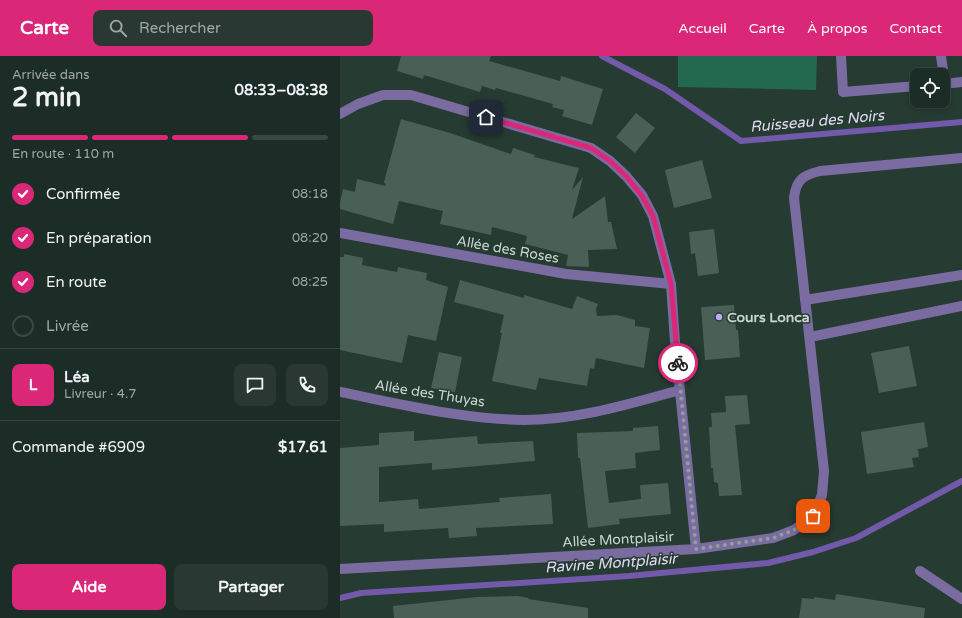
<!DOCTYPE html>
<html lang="fr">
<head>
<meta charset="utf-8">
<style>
  body { margin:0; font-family:"Varela Round",sans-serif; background:#293832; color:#f1f3f6; height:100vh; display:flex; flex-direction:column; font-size:15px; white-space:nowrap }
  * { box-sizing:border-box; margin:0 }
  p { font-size:13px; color:#a0a7a7 }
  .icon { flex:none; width:22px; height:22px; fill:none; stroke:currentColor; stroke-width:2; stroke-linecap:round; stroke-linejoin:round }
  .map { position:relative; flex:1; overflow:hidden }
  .drawer { display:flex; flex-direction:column; background:#1c2c26; width:340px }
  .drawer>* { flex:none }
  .fabs { position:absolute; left:570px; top:12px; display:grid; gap:8px }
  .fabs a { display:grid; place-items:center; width:40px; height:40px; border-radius:8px; background:#1c2c26; box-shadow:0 2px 6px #0003,0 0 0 1px #3a4843; font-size:20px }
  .pin { position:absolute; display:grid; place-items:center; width:34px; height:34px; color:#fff; margin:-17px; border-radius:8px; box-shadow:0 2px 6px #0006 }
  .courier { position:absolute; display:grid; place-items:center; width:40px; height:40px; margin:-20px; border:3px solid #db2777; border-radius:50%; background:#fff; color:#222; box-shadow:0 1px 5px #0007 }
  .overview em { font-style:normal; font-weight:800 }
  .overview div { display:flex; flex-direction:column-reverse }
  .overview { display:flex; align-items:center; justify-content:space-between; height:68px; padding:0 12px }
  h1 { font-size:26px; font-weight:800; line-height:30px }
  .bar { display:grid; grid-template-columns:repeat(4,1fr); gap:6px 4px; align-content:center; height:48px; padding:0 12px }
  .bar i { height:5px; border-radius:3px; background:#3a4843 }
  .bar .selected { background:#db2777 }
  .bar p { grid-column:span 4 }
  .line { display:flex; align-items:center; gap:10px; padding:0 12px; border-top:1px solid #3a4843 }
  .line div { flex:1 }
  .round { display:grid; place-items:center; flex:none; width:42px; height:42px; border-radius:8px; background:#293832 }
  ol { padding:0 12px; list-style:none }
  li { display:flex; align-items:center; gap:12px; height:44px }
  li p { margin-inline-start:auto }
  li .icon { padding:4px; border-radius:50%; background:#db2777; color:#fff; stroke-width:4 }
  li:last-child { color:#a0a7a7 }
  li i { width:22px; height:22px; border:2px solid #3a4843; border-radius:50% }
  .button { display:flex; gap:8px; margin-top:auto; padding:8px 12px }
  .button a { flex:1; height:46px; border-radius:8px; background:#db2777; color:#fff; font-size:16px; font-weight:800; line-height:46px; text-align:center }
  .button a+a { background:#293832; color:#f1f3f6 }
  header { display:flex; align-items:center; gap:24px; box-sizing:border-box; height:56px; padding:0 20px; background:#db2777; color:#fff }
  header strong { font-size:19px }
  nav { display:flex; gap:22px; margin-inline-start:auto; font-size:14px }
  .search { width:280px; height:36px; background:#293832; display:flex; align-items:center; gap:10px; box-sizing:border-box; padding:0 14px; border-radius:8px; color:#a0a7a7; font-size:15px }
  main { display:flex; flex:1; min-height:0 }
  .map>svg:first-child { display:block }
  .green { fill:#22694f }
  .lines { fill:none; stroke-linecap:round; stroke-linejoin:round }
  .stream { stroke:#7259a9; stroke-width:6 }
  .building { fill:#496056 }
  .minor { stroke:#7a6ca1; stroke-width:10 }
  .done { stroke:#90a099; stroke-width:4; stroke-dasharray:0 7.2 }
  .route { stroke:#db2777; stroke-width:5 }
  .poi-dot { fill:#bda9f5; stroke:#263b32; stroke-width:1.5 }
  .labels { text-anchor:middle; stroke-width:3; stroke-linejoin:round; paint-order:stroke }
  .street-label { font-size:14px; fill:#c9d6d0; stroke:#263b32 }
  .poi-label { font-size:14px; font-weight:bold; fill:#c9d6d0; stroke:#263b32; text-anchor:start }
  .water-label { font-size:15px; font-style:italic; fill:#e0dbf1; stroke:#263b32 }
</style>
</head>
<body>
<header>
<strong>Carte</strong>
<div class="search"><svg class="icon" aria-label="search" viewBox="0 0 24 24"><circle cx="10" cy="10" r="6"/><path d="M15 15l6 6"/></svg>Rechercher</div>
<nav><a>Accueil</a><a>Carte</a><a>À propos</a><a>Contact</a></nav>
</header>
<main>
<section class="drawer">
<div class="overview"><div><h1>2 min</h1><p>Arrivée dans</p></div><em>08:33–08:38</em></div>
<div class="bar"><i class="selected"></i><i class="selected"></i><i class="selected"></i><i></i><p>En route · 110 m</p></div>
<ol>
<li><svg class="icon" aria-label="check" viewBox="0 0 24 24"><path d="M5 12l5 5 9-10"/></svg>Confirmée<p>08:18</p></li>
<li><svg class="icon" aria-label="check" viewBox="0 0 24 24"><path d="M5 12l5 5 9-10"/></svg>En préparation<p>08:20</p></li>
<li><svg class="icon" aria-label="check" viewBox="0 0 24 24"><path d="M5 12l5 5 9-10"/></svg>En route<p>08:25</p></li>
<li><i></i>Livrée</li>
</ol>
<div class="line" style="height:72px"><b class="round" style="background:#db2777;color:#fff">L</b><div><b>Léa</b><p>Livreur · 4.7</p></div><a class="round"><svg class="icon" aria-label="chat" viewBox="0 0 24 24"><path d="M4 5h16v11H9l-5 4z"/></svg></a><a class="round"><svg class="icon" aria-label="phone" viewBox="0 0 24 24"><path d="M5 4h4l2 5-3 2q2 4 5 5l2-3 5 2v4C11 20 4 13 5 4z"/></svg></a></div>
<div class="line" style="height:52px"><div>Commande #6909</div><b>$17.61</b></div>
<div class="button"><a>Aide</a><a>Partager</a></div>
</section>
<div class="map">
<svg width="622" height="562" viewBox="0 0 622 562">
  <rect width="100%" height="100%" fill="#263b32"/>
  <!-- green -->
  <path class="green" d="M338,0h139l-1,34 -138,-3z"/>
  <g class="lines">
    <!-- stream -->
    <path class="stream" d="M262,0l63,33 76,52 221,-19
      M0,542l21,-5 268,-17 139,-13 45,-11 43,-14 106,-57"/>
  </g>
  <!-- building -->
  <path class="building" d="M61,0h90l-2,5 71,20 1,-5 42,13 -11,36 -30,-9 2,-6 -12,-3 1,-3 -57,-16 -1,2 -13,-4 -2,6 -56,-17 -1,4 -26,-8z
    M296,57l19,15 -20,25 -19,-16z
    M61,63l49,14 61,21 2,-6 22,7 -1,2 45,11 -7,22 11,-13 -11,42 33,-23 3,26h3l6,27 -29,1 1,17 -23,-1 2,-11 -43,-11 2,-8 -35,-9 -1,8 -51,-11 3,-13 -44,-10 -6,23 -53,-15v-7l3,-13 12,3 2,-13 29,7 -2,-4z
    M362,104l10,38 -38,10 -9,-38z
    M374,173l5,44 -21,3 -3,-23 -4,1 -2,-22z
    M4,198l19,4 -1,7 35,7 1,-5 29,6 -1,7 22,7 -12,54 -28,-6 -6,28 -62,-13v-93h4z
    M120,224l64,18v-3l48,14 5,-13 21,8 -2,5 1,7 20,-1 18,5v6l15,2 -6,40 -48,-10 -2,11 -4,-1 -3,18 -48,-8 -3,12 -44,-9 10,-48h-2l4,-18 -50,-13z
    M394,249l2,25h2l2,27 -35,3 -4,-53z
    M569,290l8,40 -38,7 -8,-40z
    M99,296l23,5 -7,35 -24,-4z
    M407,339l3,29 -15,1 7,70 -23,1 -1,-13 -4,-1 -1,-14h-2l-2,-41h3l-1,-14 15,-1 -1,-16z
    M584,366l4,25 -10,2 1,8 -7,1 2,9 -47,7 -6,-42z
    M318,370l2,24 -25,3 1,15 -31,3 4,32 32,-4 -1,-14 28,-2 3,31 -52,5 1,5 -32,4 -8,-70h-2l-1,-25 56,-2v-3z
    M74,375v10l63,-5 1,8 55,-3 2,20 -103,9v-7l-53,4v35l39,-3 1,10 81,-7 -1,-4 52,-4 2,30 -77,4 1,8 -28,2 -1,-10 -64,4v-8l-44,2v-78l39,-3v-12z
    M496,538l89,14 -1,10h-125l3,-20 12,1v-2l21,3z
    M178,540l11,2 -1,1 60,9v10h-194l-1,-12 84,-9z"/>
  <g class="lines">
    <!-- minor -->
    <path class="minor" d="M501,0l2,36 74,-6
      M601,0l4,28
      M603,28l19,-2
      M0,58l18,-10 25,-9h28l180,53 19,13 16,15 16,19 11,21 18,68 4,58 21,207
      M0,177l226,41 105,10
      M465,244l157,-25
      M470,281l152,-31
      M0,336c60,12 121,27 183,28 54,0 106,-16 157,-30
      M0,513l356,-20 77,-11 21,-8 19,-14 9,-21 2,-24 -30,-273c2,-19 10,-23 26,-27l142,-13
      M580,515l42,28"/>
  </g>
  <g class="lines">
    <!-- done -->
    <path class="done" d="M338,307l18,186 77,-11 21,-8 19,-14"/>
    <!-- route -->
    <path class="route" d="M146,61l105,31 19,13 16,15 16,20 11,20 18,68 7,79"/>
  </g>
  <!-- markers -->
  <circle class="poi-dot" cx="379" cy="261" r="4"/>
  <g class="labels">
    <!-- street labels -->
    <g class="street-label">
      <text transform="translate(168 193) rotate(10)" y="5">Allée des Roses</text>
      <text transform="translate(90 337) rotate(9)" y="5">Allée des Thuyas</text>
      <text transform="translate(278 483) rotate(-3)" y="5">Allée Montplaisir</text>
    </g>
    <!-- poi labels -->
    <g class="poi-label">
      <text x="387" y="266">Cours Lonca</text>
    </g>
    <!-- water labels -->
    <g class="water-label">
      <text transform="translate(477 65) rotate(-5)" y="5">Ruisseau des Noirs</text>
      <text transform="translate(271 507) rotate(-4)" y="5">Ravine Montplaisir</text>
    </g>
  </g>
</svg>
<div class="fabs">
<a><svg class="icon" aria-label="locate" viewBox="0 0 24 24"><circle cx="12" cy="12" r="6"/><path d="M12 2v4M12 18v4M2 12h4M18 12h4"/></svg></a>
</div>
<div class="pin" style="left:473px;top:460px;background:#ea580c"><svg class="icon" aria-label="bag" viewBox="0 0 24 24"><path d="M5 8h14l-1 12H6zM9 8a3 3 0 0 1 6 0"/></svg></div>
<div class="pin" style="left:146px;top:61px;background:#1f2937"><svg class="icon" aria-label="home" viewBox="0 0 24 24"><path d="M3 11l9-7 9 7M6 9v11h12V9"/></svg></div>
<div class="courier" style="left:338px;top:307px"><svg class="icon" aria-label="bike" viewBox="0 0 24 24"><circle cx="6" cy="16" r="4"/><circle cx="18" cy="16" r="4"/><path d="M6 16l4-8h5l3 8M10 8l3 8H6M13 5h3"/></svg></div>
</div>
</main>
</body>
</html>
